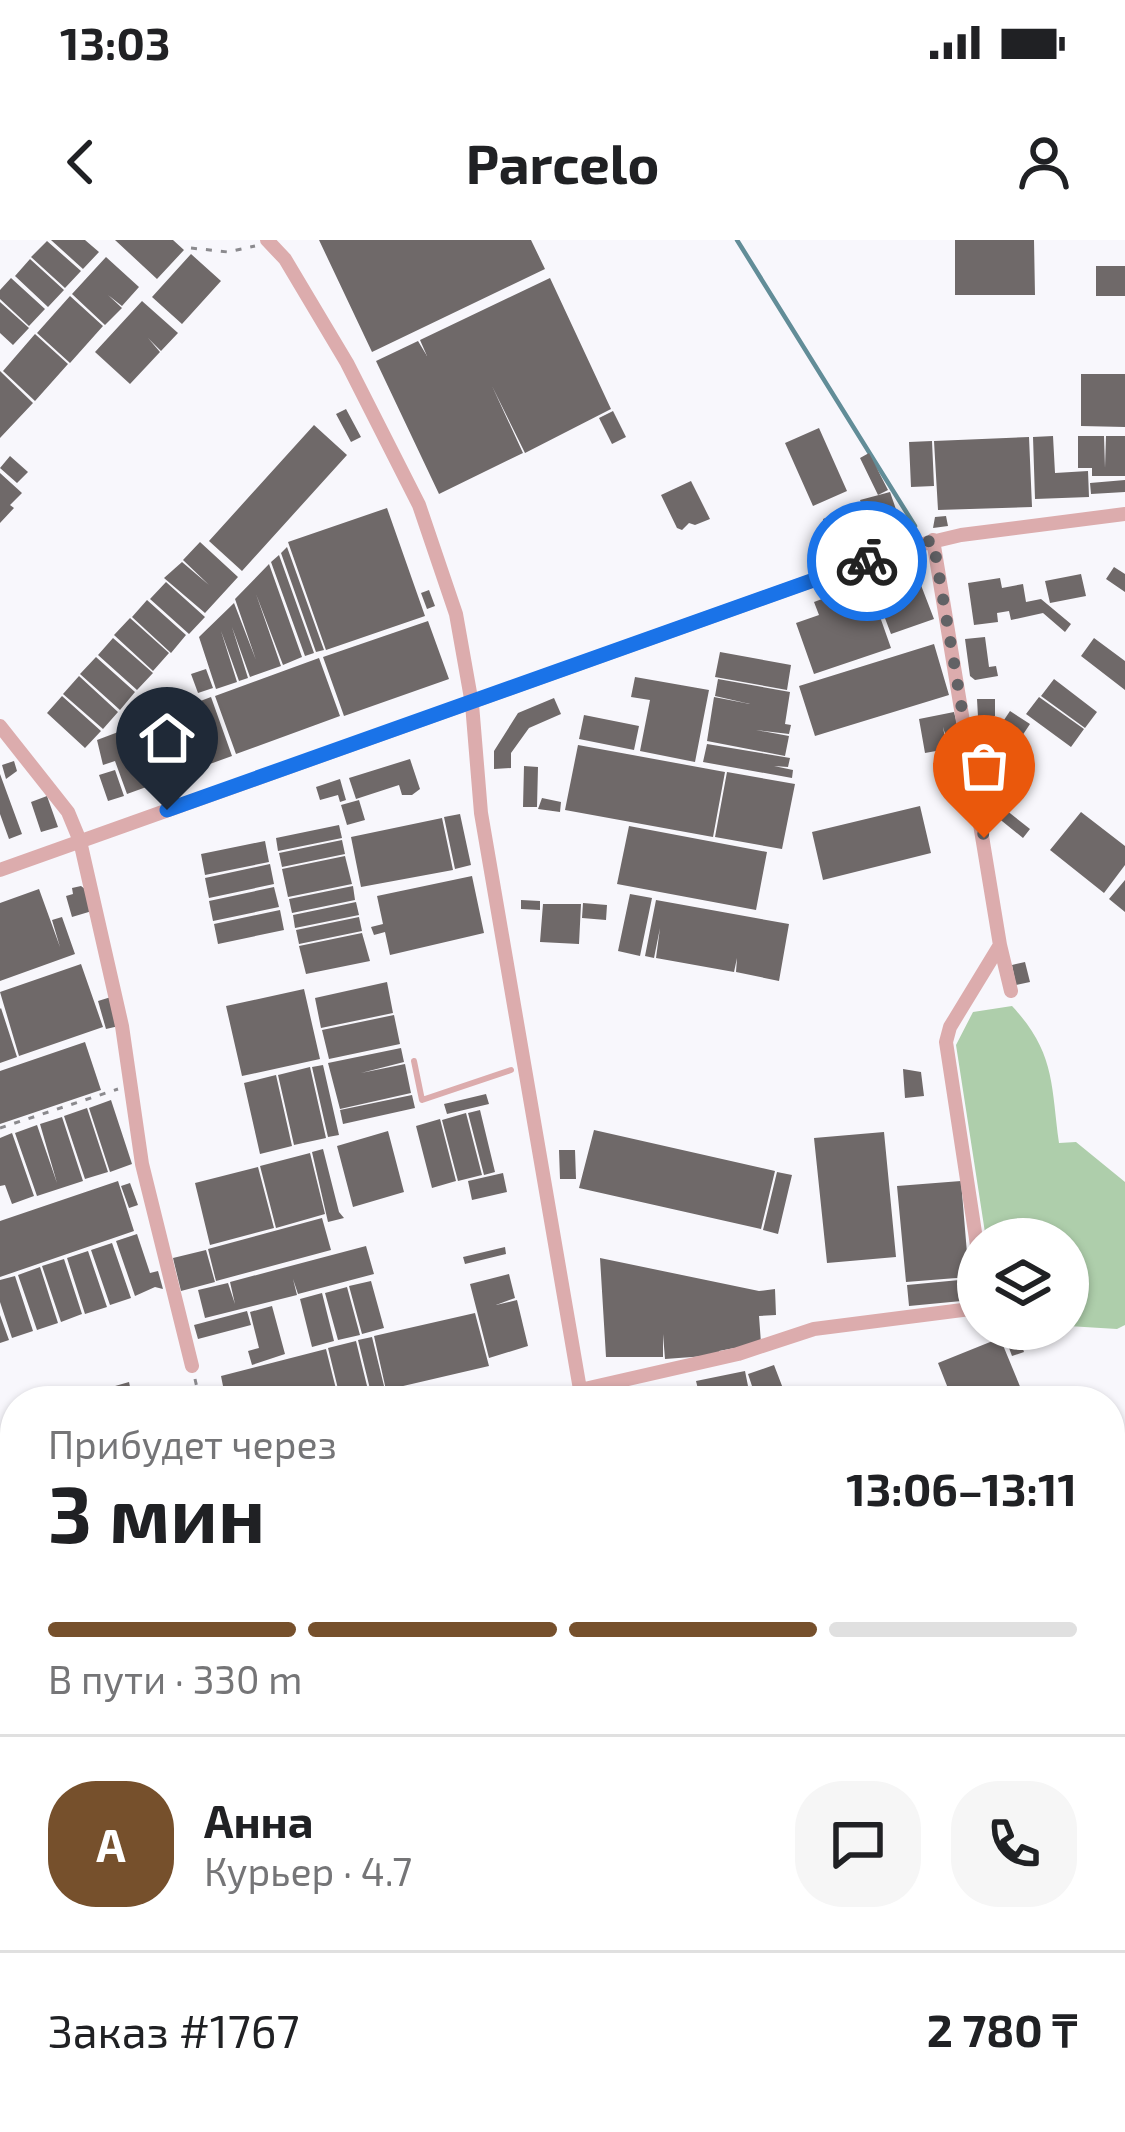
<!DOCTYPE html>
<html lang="ru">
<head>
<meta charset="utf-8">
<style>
  body { margin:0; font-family:"Exo 2",sans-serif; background:#f6f6f6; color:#202124; height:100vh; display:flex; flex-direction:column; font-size:45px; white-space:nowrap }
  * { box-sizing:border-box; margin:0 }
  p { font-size:39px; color:#757577 }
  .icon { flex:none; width:66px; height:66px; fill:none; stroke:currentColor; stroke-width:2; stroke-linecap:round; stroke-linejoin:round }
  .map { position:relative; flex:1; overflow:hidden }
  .sheet { position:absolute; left:0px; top:1146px; width:1125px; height:747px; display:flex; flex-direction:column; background:#fff; border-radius:48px 48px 0 0; box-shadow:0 3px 9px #0004 }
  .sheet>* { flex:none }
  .controls { position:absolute; left:957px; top:978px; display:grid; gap:24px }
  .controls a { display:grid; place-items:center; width:132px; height:132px; border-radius:50%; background:#fff; box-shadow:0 3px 9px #0004; font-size:60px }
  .pin { position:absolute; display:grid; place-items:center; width:102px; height:102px; color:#fff; margin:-123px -51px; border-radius:50% 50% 50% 0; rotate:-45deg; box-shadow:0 0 12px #0007 }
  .pin .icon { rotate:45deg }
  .courier { position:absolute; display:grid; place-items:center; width:120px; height:120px; margin:-60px; border:9px solid #1a73e8; border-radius:50%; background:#fff; color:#222; box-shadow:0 3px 15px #0007 }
  .head em { font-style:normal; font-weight:700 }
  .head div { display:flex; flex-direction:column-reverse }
  .head { display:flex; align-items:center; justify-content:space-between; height:204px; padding:0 48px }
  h1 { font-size:78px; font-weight:700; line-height:90px }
  .bar { display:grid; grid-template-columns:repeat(4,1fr); gap:18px 12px; align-content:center; height:144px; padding:0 48px }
  .bar i { height:15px; border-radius:9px; background:#e0e0e0 }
  .bar .active { background:#76502c }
  .bar p { grid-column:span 4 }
  .line { display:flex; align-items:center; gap:30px; padding:0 48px; border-top:3px solid #e0e0e0 }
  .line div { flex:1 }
  .round { display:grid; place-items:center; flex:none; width:126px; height:126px; border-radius:48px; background:#f6f6f6 }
  .status { display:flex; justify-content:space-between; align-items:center; height:84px; padding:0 60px; background:#fff; direction:ltr }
  .status svg { height:33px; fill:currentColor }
  header { display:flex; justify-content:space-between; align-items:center; height:156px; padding:0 48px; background:#fff; font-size:54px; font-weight:700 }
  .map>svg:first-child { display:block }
  .green { fill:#aeceab }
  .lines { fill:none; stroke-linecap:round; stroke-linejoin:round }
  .stream { stroke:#628d98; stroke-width:4.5 }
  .canal { stroke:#84c2d1; stroke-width:15 }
  .building { fill:#6f6969 }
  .path { stroke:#8b8a8e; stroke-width:3; stroke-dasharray:6 9; stroke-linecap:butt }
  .service { stroke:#dcacad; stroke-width:6 }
  .minor { stroke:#dcacad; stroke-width:14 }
  .done { stroke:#626265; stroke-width:12; stroke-dasharray:0 21.6 }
  .route { stroke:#1a73e8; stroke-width:15 }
</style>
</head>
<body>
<div class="status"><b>13:03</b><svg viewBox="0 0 49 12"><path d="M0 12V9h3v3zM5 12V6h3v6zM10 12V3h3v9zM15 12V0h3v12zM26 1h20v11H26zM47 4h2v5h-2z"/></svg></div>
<header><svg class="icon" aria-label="back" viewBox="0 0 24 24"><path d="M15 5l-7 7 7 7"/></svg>Parcelo<svg class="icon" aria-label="person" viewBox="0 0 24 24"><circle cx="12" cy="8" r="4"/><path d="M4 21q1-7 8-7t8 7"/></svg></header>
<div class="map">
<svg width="1125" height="1892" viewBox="0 0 1125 1892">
  <rect width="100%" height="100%" fill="#f8f7fc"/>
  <!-- green -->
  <path class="green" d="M1012,766c43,46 39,78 47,137l17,-1 49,40v143l-8,4 -49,-3v-87h-82l-30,-194 17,-33z"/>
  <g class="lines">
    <!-- stream -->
    <path class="stream" d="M737,0l178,286
      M206,1150l2,11"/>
    <!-- canal -->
    <path class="canal" d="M1110,1280l15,-1
      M0,1827l15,-13"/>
  </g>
  <!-- building -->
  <path class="building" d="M51,0h34l14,12 -16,17z
    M115,0h58l11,10 -27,29z
    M319,0h212l14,29 -173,83z
    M955,0h79l1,55h-80z
    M47,1l34,30 -16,17 -34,-31z
    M191,14l30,27 -39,43 -30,-27z
    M106,17l33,30 -17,19 -14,-11 14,13 -17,17 -33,-31z
    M30,19l34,31 -16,17 -33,-31z
    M1096,26h29v30h-29z
    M11,38l34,31 -16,17 -29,-27v-9z
    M550,38l61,131 -86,44 -33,-67 31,67 -84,41 -63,-133 42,-20 9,15 -7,-16z
    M70,56l33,30 -33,37 -33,-30z
    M142,61l36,32 -17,18 -13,-13 12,14 -30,32 -35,-32z
    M0,62l29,26 -16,17 -13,-12z
    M35,94l33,30 -33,37 -32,-30z
    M0,131l33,32 -33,35z
    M1081,134h44v53l-44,-1z
    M346,169l15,28 -10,5 -15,-28z
    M613,171l13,26 -14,7 -13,-26z
    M314,185l33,30 -105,116 -33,-30z
    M819,188l28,63 -34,15 -28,-63z
    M1053,196l2,37 33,-2 1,26 -54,2 -2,-62z
    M1078,196h26l1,32 1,-32h19v40h-33v-8h-14z
    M1029,197l3,70 -94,3 -4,-69z
    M932,201l2,45 -23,1 -2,-45z
    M869,213l19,37 -10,5 -18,-37z
    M10,216l18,16 -11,11 -17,-15z
    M0,233l22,20 -12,12 4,3 -14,15z
    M1125,240v12l-34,2 -1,-11z
    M691,241l19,38 -15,6 -6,-2 -7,7 -5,-2 -16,-33z
    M890,252l8,23 -29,11 -9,-26z
    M387,268l38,108 -99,34 -38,-108z
    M851,268l9,26 -27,10 -2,-5 -4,2 -4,-22z
    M946,276l2,10 -15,2 2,-11z
    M200,302l38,35 -33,36 -41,-35 18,-16 27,23 -26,-25z
    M287,307l37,103 -8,2 -35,-99z
    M279,315l35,98 -9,3 -34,-94z
    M269,324l33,93 -19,8 -27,-71 25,72 -31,11 -18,-50 16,51 -9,3 -18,-50 16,51 -21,7 -17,-52 35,-34 22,57 -21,-61z
    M914,327l20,52 -43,15 -16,-42 -7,2 5,3 18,51 -77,26 -18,-51 23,-8 -5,-13 64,-24 4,12 9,-3 -4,-9z
    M1114,327l11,7v18l-19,-13z
    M1081,334l5,22 -36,7 -5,-22z
    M1000,338l2,10 21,-4 3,18 15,-3 30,25 -6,8 -22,-19 -32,7 -2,-9 -12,2 1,9 -24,3 -6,-42z
    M166,342l39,35 -16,17 -39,-35z
    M429,350l6,16 -8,3 -6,-16z
    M147,360l39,35 -15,18 -39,-36z
    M130,378l39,35 -16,18 -39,-36z
    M428,381l21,58 -105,37 -21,-59z
    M985,397l4,30 7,-1 2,10 -23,4 -5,-4 -5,-37z
    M113,398l40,35 -16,17 -39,-35z
    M1094,398l31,23v29l-44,-34z
    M934,404l15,51 -134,41 -16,-50z
    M720,412l71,13 -4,25 -72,-13z
    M96,417l39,35 -15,18 -40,-36z
    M319,418l21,58 -104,38 -21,-58z
    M206,429l7,19 -15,5 -7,-19z
    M79,436l39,36 -15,17 -40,-35z
    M635,437l74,13 -14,72 -55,-11 10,-51 -19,-3z
    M718,439l72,13 -5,32 6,1 -2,9 -33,-4 33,6 -4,20 -78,-15 7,-44 36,7 -35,-8z
    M1054,439l43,33 -12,16 -44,-32z
    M62,456l39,35 -16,17 -38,-35z
    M211,457l21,59 -105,38 -12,-33 -12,4 -6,-25z
    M1039,457l45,32 -13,18 -45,-33z
    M554,458l7,16 -32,14 -18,25v15l-17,1v-18l24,-38z
    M977,459h18v17l-17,1z
    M1010,471l20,13 -16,24 -20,-13z
    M954,472l8,32 -13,3 -6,-20 4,22 -22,4 -6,-34z
    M584,475l55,11 -5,24 -55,-11z
    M707,504l83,14 -2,9 -14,-1 19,4 -1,8 -89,-16z
    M578,505l147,27 -12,65 -148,-27z
    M960,510l5,25 -23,5 -5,-25z
    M1007,510l4,26 -25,4 -5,-26z
    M410,519l10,30 -8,6h-10l-3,-10 -43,14 -7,-21z
    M14,521l3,10 -11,8 -4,-14z
    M524,526l14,1 -1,40h-14z
    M115,530l9,26 -16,5 -9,-26z
    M727,532l68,12 -13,65 -67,-12z
    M0,534l22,60 -13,5 -9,-25z
    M340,539l6,21 -6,2 -2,-7 -18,5 -4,-13z
    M999,551l5,1 2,18 24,19 -7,9 -26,-21h-6l-3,-25z
    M47,556l11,31 -17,5 -10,-30z
    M542,558l19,4 -1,10 -22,-3z
    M359,560l6,20 -18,5 -6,-20z
    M920,566l11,47 -108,27 -11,-48z
    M1081,572l44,34v19l-21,28 -54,-43z
    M460,574l11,51 -16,4 -11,-52z
    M442,578l11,52 -92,17 -10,-50z
    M339,585l3,13 -64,13 -2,-13z
    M629,586l138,26 -11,58 -139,-26z
    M342,600l3,14 -63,13 -3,-14z
    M265,601l4,21 -64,13 -4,-21z
    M345,616l7,28 -64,13 -6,-28z
    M270,624l4,20 -65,14 -4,-20z
    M472,636l12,57 -94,22 -5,-23 -11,3 -3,-8 12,-3 -6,-28z
    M1125,640v32l-16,-13z
    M81,646l4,3 7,22 -20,6 -6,-21 7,-2 -1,-6z
    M353,646l2,14 -63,13 -3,-14z
    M274,647l5,20 -66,14 -4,-20z
    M39,649l21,58 -8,-27 10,-3 13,37 -75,27v-78z
    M630,654l22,4 -12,58 -22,-5z
    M521,660l19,1v9l-19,-1z
    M656,660l133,24 -10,57 -43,-9 1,-14 -3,14 -78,-14 4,-30 -6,30 -9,-2z
    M356,662l3,13 -64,13 -2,-13z
    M583,663l24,2 -1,15 -24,-2z
    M543,664h38l-2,40 -39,-2z
    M280,670l4,20 -66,14 -4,-20z
    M359,677l3,14 -63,13 -3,-14z
    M362,693l8,28 -64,13 -7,-28z
    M1025,722l5,20 -14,3 -4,-20z
    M81,724l22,63 -84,29 -19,-64z
    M387,742l6,31 -72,15 -6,-30z
    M304,749l16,70 -78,17 -16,-70z
    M111,757l8,29 -13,3 -8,-28z
    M1,768l16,49 -17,6v-54z
    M394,775l6,29 -71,15 -7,-29z
    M85,802l16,48 -101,34v-53z
    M401,808l3,14 -43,11 44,-9 6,29 -71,16 -12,-46z
    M323,825l16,70 -11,2 -16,-70z
    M310,827l16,71 -32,7 -16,-70z
    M903,829l18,3 3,24 -19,2z
    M276,835l16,71 -32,8 -16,-71z
    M486,854l3,10 -42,10 -3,-10z
    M412,855l3,13 -72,16 -3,-14z
    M111,860l21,64 -22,8 -21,-64z
    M87,868l21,64 -23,7 -21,-63z
    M480,870l15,62 -11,3 -16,-62z
    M466,873l16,62 -24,6 -16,-61z
    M62,877l21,64 -46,15 -22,-63 22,-8 20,58 -17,-59z
    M440,879l16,62 -24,7 -16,-62z
    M594,890l181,41 -14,58 -182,-41z
    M388,891l16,61 -51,15 -16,-61z
    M884,892l12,125 -69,6 -13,-125z
    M12,893l22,63 -22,8 -7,-19 -5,1v-48z
    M323,909l16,63 5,6 -16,4 -16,-70z
    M559,910h16l1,29h-16z
    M310,913l15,61 -49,14 -16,-62z
    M258,927l16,61 -64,17 -15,-62z
    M777,932l15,3 -14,59 -15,-4z
    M503,933l4,19 -35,8 -4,-19z
    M118,941l16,50 -134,46v-56z
    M961,941l8,96 -63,5 -9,-96z
    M130,943l8,22 -9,3 -8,-22z
    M322,978l9,32 -115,31 -8,-32z
    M137,994l13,39 8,-2 5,18 -8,-2 -20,9 -19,-55z
    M112,1003l19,55 -21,7 -19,-55z
    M366,1006l8,28 -76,20 -5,-15 4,16 -92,23 -7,-28 30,-7 7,21 -5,-22z
    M505,1007l1,7 -41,10 -2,-7z
    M206,1010l9,32 -34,9 -8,-33z
    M88,1011l19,56 -22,7 -18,-56z
    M600,1018l159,33 16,-2 1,26 -17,1 2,27 -42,8v4l-54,4 -2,-25v23h-57z
    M64,1019l18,55 -21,8 -19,-56z
    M40,1027l18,56 -21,7 -19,-55z
    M509,1034l6,24 -19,7 21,-5 11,46 -39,12 -19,-74z
    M15,1036l18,55 -21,7 -12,-36v-22z
    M970,1039l2,21 -63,6 -2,-21z
    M371,1041l13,47 -22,6 -13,-48z
    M347,1047l13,48 -22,5 -13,-47z
    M322,1053l12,48 -22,6 -12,-48z
    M272,1066l13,48 -33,11 -4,-14 11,-3 -9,-36z
    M247,1071l4,14 -53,14 -4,-14z
    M475,1073l14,53 -103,24 -12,-54z
    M0,1075l9,25 -9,3z
    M1002,1089h14l8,23 -12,4z
    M372,1097l13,53 -14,3 -13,-53z
    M1000,1098l26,63h-73l-15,-38z
    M356,1101l13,53 -28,7 -13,-53z
    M326,1109l13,52h-113l-5,-25z
    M774,1125l10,26 -27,10 -9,-27z
    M745,1131l6,30h-50l-5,-20z
    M129,1142l3,14 -18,5h-51z
    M666,1150l3,11h-46v-2z
    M15,1302v41l-15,2v-41z
    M15,1347v66l-15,2v-66z
    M1119,1354l6,16v57l-10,3 -5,-15v-58z
    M15,1438v84l-11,1 -4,-83z
    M1125,1441v44l-10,-7 -5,-16 6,-17z
    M15,1570v81l-15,3v-81z
    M1117,1636l8,19v23l-15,-36z
    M1110,1648l15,34v23l-15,-31z
    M15,1667v68l-15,2v-68z
    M1110,1674l12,28 -8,4 -4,-10z
    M1110,1763l13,34 -13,4z
    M1125,1802v24l-15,5v-25z
    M85,1878h55l-22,14 -5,-4 -18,4z
    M150,1878h37l-32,13z
    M248,1878h31l5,14h-30z
    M317,1878h44l5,14h-44z
    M364,1878h24l6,14h-25z
    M390,1878h17l5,14h-16z
    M470,1878h10l5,14h-30l-3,-8z
    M551,1878h58l5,14h-77l-3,-7z
    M704,1878h10l1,5 -26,9h-23z
    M754,1878h18l5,14h-36l16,-6z
    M1018,1878h43l5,14h-10l-4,-8 -4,1 3,7h-69z"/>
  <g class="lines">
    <!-- path -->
    <path class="path" d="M191,8l37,4 27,-6
      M0,888l118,-39
      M195,1139l5,22
      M0,1848l15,-11"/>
    <!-- service -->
    <path class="service" d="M414,821l8,39 89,-30"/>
    <!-- minor -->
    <path class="minor" d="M267,0l18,19 62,104 72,142 37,109 16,90 9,109 101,588
      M933,300l67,405 11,46
      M0,486l68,86 12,29 42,185 20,138 50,202
      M0,630l898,-320 63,-15 164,-21
      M978,1012l-32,-210 4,-15 50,-82
      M580,1150l158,-36 76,-25 164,-21
      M1110,1290l15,1
      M234,1878l6,14
      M519,1878l5,14
      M798,1878l6,14
      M1068,1878l5,14"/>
  </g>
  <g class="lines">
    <!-- done -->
    <path class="done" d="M867,321l66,-21 51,298"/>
    <!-- route -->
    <path class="route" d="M167,570l700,-249"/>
  </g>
</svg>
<div class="controls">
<a><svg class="icon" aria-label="layers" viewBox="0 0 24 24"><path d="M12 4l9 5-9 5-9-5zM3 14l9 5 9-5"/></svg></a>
</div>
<div class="pin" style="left:984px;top:598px;background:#ea580c"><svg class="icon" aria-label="bag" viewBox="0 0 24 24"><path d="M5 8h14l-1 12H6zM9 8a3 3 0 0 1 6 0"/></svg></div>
<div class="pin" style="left:167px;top:570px;background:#1f2937"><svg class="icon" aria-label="home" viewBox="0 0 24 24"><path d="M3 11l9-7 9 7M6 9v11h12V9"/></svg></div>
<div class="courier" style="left:867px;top:321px"><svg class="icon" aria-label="bike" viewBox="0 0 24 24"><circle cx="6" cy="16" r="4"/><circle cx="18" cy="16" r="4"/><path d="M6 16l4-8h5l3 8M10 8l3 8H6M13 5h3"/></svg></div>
<section class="sheet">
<div class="head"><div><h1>3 мин</h1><p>Прибудет через</p></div><em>13:06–13:11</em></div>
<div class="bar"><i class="active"></i><i class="active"></i><i class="active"></i><i></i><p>В пути · 330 m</p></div>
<div class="line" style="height:216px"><b class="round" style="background:#76502c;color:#fff">А</b><div><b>Анна</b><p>Курьер · 4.7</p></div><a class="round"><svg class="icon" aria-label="chat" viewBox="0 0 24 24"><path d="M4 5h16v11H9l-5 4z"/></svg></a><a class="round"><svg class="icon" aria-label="phone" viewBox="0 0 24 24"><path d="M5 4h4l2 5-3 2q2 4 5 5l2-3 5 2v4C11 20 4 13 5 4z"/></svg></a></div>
<div class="line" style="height:156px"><div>Заказ #1767</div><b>2 780 ₸</b></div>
</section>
</div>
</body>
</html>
